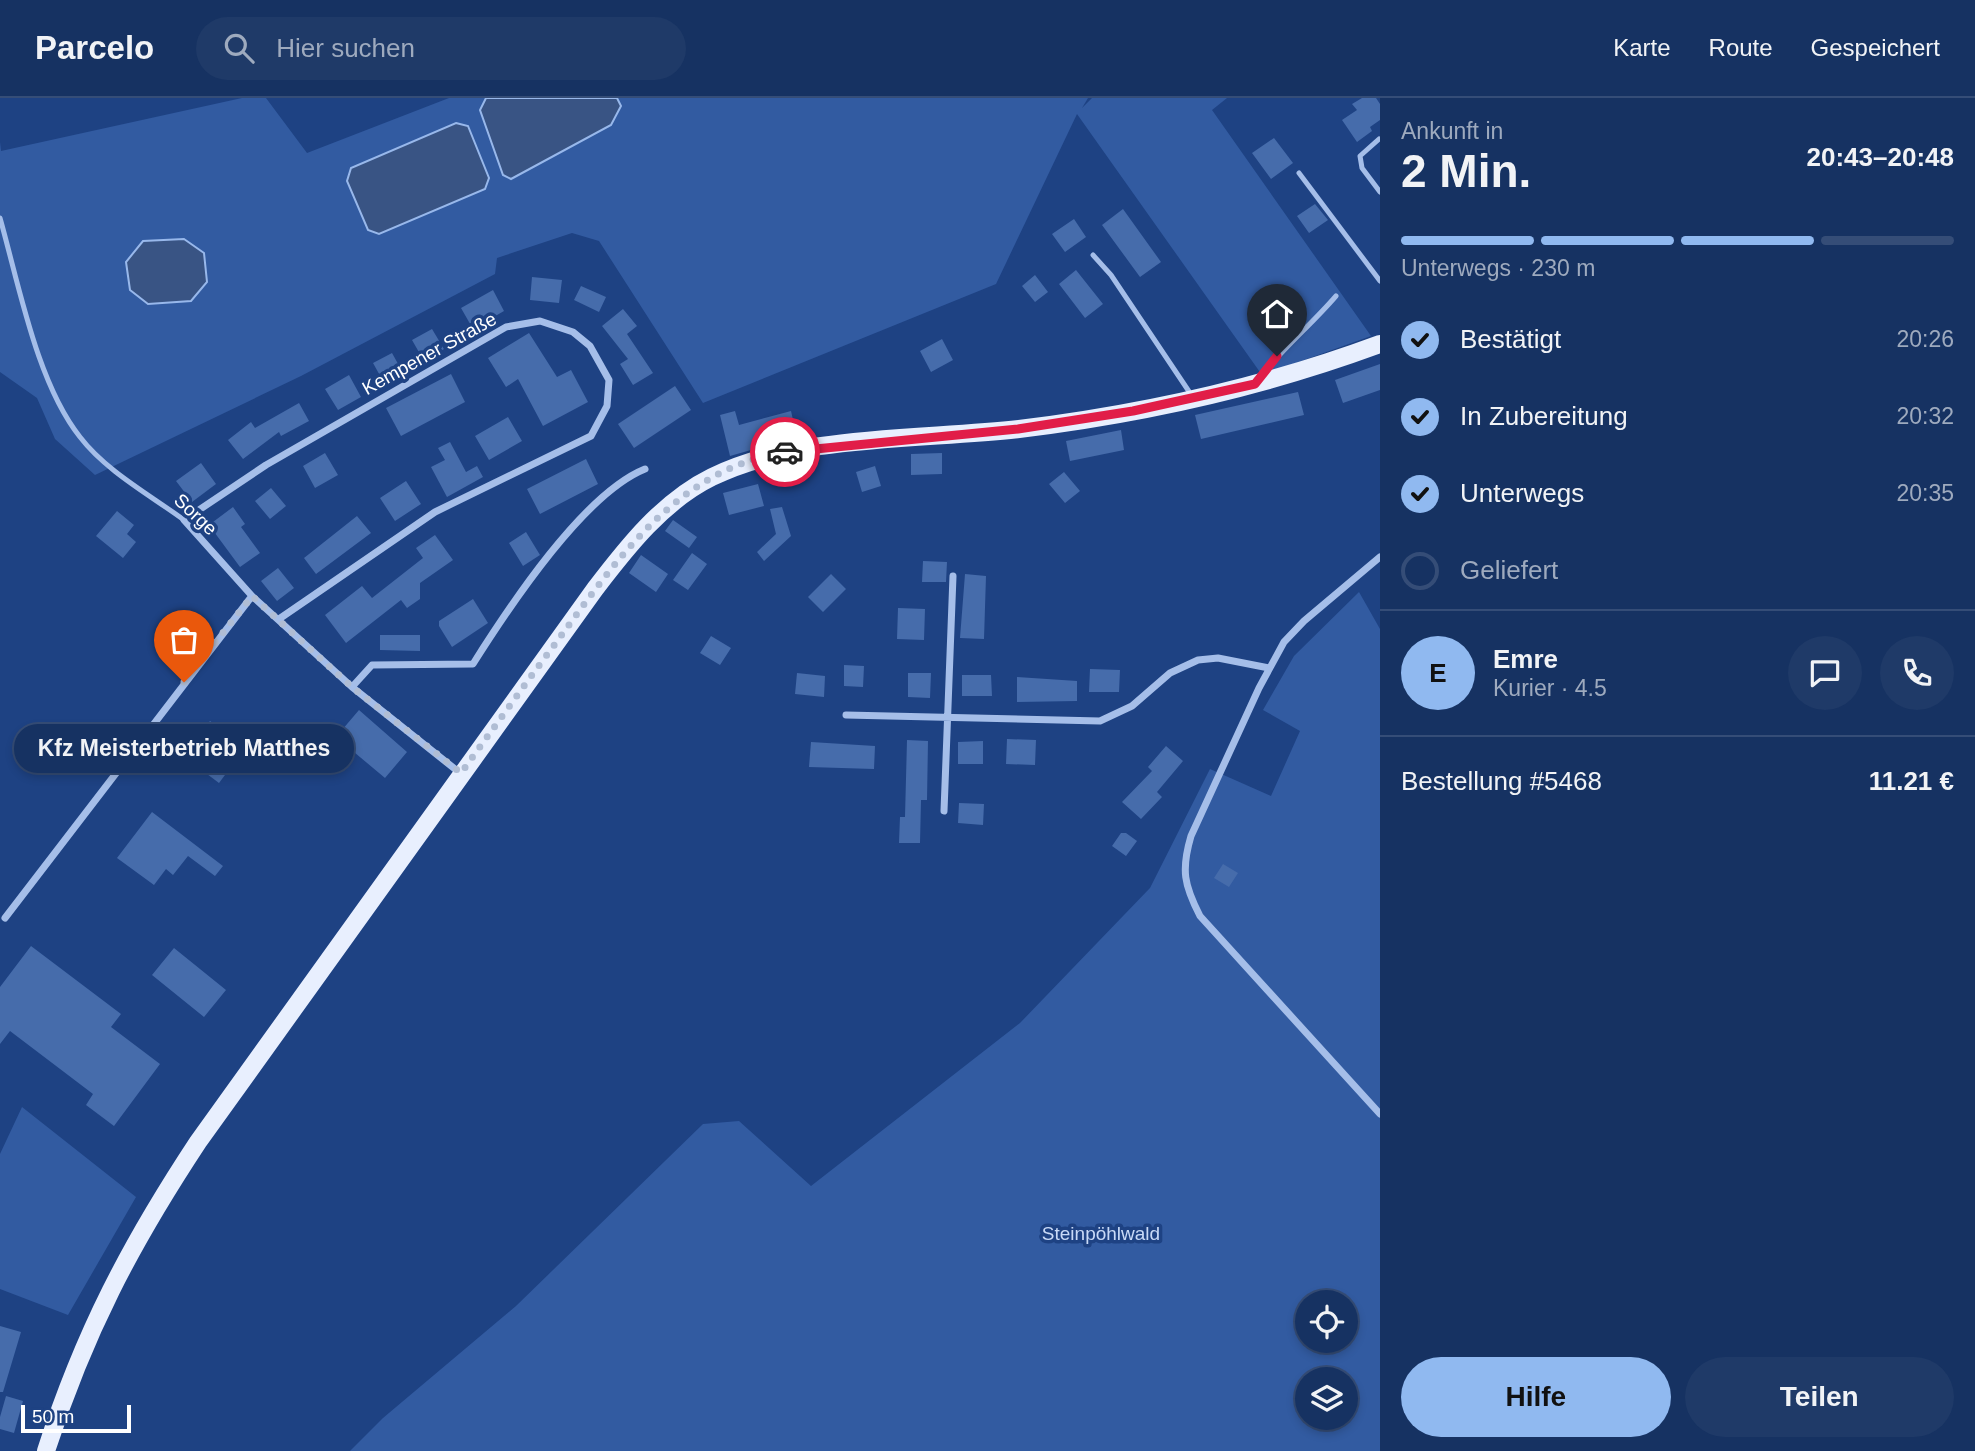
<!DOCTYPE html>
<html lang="de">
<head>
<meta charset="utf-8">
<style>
  body { margin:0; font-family:Arial,sans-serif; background:#1f3a68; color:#f1f3f6; height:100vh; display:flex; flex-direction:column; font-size:26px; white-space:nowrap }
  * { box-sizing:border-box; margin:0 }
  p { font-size:23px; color:#9eaabe }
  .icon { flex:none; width:38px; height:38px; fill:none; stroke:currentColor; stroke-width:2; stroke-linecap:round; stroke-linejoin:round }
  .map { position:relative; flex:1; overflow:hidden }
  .panel { display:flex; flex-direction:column; background:#163262; width:595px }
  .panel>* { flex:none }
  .controls { position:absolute; left:1295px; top:1192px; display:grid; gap:14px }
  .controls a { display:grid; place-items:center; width:63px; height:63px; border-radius:50%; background:#163262; box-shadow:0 4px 10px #0003,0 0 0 2px #354d77; font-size:35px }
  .scale { position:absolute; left:21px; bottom:18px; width:110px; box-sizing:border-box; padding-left:7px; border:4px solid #fff; border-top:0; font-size:19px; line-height:24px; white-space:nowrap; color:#fff; -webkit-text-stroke:5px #1e4283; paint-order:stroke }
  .pin { position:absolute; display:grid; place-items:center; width:60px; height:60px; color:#fff; margin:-72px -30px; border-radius:50% 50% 50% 0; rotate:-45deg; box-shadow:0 0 7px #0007 }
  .pin .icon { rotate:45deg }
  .courier { position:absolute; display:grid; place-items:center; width:70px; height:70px; margin:-35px; border:5px solid #e11d48; border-radius:50%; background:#fff; color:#222; box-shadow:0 2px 9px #0007 }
  .bubble { position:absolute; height:49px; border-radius:24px; background:#163262; box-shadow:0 4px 10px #0003,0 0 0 2px #354d77; font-size:23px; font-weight:700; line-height:49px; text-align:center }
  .head em { font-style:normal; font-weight:700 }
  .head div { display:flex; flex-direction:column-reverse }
  .head { display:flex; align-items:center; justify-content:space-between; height:119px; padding:0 21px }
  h1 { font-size:46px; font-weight:700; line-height:52px }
  .bar { display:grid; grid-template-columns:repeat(4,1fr); gap:10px 7px; align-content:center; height:84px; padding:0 21px }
  .bar i { height:9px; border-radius:5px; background:#354d77 }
  .bar .selected { background:#90b9f0 }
  .bar p { grid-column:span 4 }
  .line { display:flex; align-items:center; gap:18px; padding:0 21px; border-top:2px solid #354d77 }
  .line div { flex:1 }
  .round { display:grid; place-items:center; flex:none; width:74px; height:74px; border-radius:37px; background:#1f3a68 }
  ol { padding:0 21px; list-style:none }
  li { display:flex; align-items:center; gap:21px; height:77px }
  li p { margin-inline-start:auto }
  li .icon { padding:7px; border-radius:50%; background:#90b9f0; color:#111; stroke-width:4 }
  li:last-child { color:#9eaabe }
  li i { width:38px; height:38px; border:4px solid #354d77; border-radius:50% }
  .action { display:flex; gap:14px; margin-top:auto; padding:14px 21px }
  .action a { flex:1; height:80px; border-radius:42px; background:#90b9f0; color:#111; font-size:28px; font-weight:700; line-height:80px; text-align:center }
  .action a+a { background:#1f3a68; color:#f1f3f6 }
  header { display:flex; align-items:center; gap:42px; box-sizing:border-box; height:98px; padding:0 35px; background:#163262; border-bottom:2px solid #354d77 }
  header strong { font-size:33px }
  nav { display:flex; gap:38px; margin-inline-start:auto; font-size:24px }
  .search { width:490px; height:63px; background:#1f3a68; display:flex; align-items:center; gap:18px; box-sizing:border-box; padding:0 24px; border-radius:38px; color:#9eaabe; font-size:26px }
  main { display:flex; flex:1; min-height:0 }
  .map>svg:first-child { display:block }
  .green { fill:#325ba1; fill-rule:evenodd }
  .water { fill:#395484; stroke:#98b8eb; stroke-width:2 }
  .building { fill:#466cab }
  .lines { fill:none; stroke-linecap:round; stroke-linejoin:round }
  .service { stroke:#a5bee9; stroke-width:5 }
  .minor { stroke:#a5bee9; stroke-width:7 }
  .primary { stroke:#e8effe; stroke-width:18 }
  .done { stroke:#b0bdd4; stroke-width:7; stroke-dasharray:0 12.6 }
  .route { stroke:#e11d48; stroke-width:9 }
  .labels { text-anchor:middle; stroke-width:7; stroke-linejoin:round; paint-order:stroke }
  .street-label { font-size:19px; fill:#fff; stroke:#1e4283 }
  .park-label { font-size:19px; fill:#c9daf7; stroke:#1e4283 }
</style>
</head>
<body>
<header>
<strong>Parcelo</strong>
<div class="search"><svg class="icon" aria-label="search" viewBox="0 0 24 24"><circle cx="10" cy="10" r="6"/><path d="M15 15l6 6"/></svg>Hier suchen</div>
<nav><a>Karte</a><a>Route</a><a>Gespeichert</a></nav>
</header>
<main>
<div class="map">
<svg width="1380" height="1353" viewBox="0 0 1380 1353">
  <rect width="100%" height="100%" fill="#1e4283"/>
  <!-- green -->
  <path class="green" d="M242,0h24l41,55 142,-55h639l-6,10 10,-10h135l-15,12 159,226 -109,39 -185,-261 -81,170 -293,119 -104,-162 -27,-8 -75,25 -2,16 -194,102 -206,99 -40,-36 -18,-41 -37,-26v-230l1,9z
    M1359,494l21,37v822h-1030l33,-33 133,-112 187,-182 36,-3 72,65 209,-163 130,-135 60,-119 61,27 29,-65 -37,-21 31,-54zM1307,1204h39v38h-39zM1307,1281h39v39h-39z
    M22,1009l114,90 -68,118 -68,-26v-135z"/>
  <!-- water -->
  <path class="water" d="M486,0h131l4,8 -10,19 -100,54 -8,-4 -23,-65z
    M456,25l12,3 21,52 -4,11 -106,45 -11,-4 -21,-49 4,-13z
    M184,141l20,14 3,29 -16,19 -43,3 -18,-14 -4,-28 17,-21z"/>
  <!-- building -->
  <path class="building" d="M1362,0h14l4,6v16l-10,7 2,4 -15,11 -15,-22 15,-10 -5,-6z
    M1274,40l19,25 -22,16 -19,-26z
    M1315,106l13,16 -19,13 -12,-17z
    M1123,111l38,53 -21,15 -38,-52z
    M1074,121l12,18 -21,15 -13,-18z
    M1076,172l27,34 -18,14 -26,-34z
    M1035,177l13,17 -13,10 -13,-16z
    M532,179l30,3 -3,23 -29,-3z
    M581,188l25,11 -7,15 -25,-12z
    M493,192l11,21 -31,18 -12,-21z
    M623,211l14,17 -10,8 26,39 -20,12 -13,-21 8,-5 -26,-33z
    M432,231l12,20 -20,12 -12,-21z
    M529,235l28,44 14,-7 17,32 -45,24 -25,-47 -12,8 -18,-29z
    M942,241l11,21 -22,12 -11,-21z
    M392,255l10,18 -19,10 -10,-18z
    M1380,266v26l-37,13 -8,-23z
    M451,276l14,28 -64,34 -15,-28z
    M349,277l12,22 -23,13 -13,-21z
    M675,288l16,24 -57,38 -16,-24z
    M1298,294l6,23 -103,24 -6,-24z
    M299,305l10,18 -28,15 -2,-4 -36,27 -15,-19 23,-18 4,6z
    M735,313l4,14 52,-14 6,26 -67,19 -10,-41z
    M508,319l14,24 -33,19 -14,-24z
    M1121,332l3,20 -54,11 -4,-20z
    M450,344l16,30 11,-6 6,11 -36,20 -16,-30 14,-7 -7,-12z
    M325,355l13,22 -23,13 -12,-22z
    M942,355v21l-31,1v-21z
    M586,361l12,25 -58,30 -13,-25z
    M201,365l15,21 -24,18 -16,-21z
    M875,368l6,20 -19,6 -6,-20z
    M1064,374l16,19 -15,12 -16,-19z
    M406,383l15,23 -26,17 -15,-23z
    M758,386l6,22 -35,9 -6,-22z
    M271,390l15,18 -16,13 -15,-18z
    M233,409l12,17 -4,3 19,26 -20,14 -31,-42z
    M782,409l9,29 -27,25 -7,-9 19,-18 -6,-25z
    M117,413l17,14 -7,9 9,8 -13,16 -27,-22z
    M357,418l14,17 -55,41 -12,-16z
    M673,422l24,17 -8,11 -24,-17z
    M526,434l14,23 -17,11 -14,-23z
    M435,437l18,25 -33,23v16l-13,9 -6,-8 -55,43 -21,-28 37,-29 10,12 51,-40 -7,-10z
    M692,455l15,11 -19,26 -15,-10z
    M641,457l27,19 -12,18 -27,-19z
    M923,463l24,1 -1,20h-24z
    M278,470l16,20 -17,13 -16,-20z
    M831,476l15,15 -23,23 -15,-15z
    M965,476l21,2 -2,63 -24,-1z
    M473,501l15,24 -36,24 -13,-21v-5z
    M898,510l27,1 -1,31 -27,-1z
    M380,537h40v16l-40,-1z
    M711,538l20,12 -11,17 -20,-12z
    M844,567l20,1 -1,21 -19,-1z
    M1090,571l30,1 -1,22h-30z
    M797,575l28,3 -1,21 -29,-3z
    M908,575h23l-1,25 -22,-1z
    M962,577h29l1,21h-30z
    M1017,579l60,4v20l-60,1z
    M359,612l48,42 -22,26 -49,-41z
    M210,623l36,26 -27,36 -36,-27z
    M1007,641l29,1 -1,25 -29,-1z
    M907,642l21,1 -1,59h-6l-1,43h-21l1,-26h5z
    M983,643v23h-25v-22z
    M811,644l64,4 -1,23 -65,-2z
    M1166,648l17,15 -26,31 5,5 -21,22 -19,-17 30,-31 -4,-4z
    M959,705l25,1 -1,21 -25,-2z
    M152,714l71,54 -8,10 -27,-20 -15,19 -7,-6 -12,16 -37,-27z
    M1121,735h5l11,8 -11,15 -14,-10z
    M1223,766l15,9 -9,14 -15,-9z
    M31,848l90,68 -10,13 49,37 -46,62 -28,-21 7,-11 -83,-63 -10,13v-57z
    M174,850l52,42 -22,27 -52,-42z
    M0,1228l21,6 -18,60h-3z
    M6,1298l17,5 -9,32 -14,-4v-12z"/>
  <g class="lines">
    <!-- service -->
    <path class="service" d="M1379,41l-19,17 2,12 18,24
      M1299,75l81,108
      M0,120c19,67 37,165 80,219 26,34 70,58 104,83
      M1093,157l18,20 81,121
      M1262,277c22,-28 50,-51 74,-79"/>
    <!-- minor -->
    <path class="minor" d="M1380,459l-76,64 -20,21 -25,46 -68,148c-10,34 -7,49 9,80l180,198
      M279,521l156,-107 156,-76 16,-30 2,-26 -19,-34 -17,-14 -33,-11 -34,6 -240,138 -82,55 68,76 100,91 108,86
      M352,589l20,-22 101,-1c36,-57 110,-170 172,-195
      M846,617l254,6 32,-15 38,-33 28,-13 20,-2 51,10
      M944,713l9,-235
      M5,820l247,-322"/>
    <!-- primary -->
    <path class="primary" d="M46,1353c38,-118 84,-206 152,-309l397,-553c32,-42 68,-88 117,-112 88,-43 210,-37 307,-48 123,-15 245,-42 361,-85"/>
  </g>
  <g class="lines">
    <!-- done -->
    <path class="done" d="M184,584l68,-86 100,91 109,86c32,-44 64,-89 97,-133 59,-81 120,-171 227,-188"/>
    <!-- route -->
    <path class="route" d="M785,354l233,-23 115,-18 122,-27 22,-28"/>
  </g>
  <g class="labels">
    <!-- street labels -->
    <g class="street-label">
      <text transform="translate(429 255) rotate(-29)" y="7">Kempener Straße</text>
      <text transform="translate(196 416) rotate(43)" y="7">Sorge</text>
    </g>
    <!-- park labels -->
    <g class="park-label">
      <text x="1101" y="1142">Steinpöhlwald</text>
    </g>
  </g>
</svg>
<div class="controls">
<a><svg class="icon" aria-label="locate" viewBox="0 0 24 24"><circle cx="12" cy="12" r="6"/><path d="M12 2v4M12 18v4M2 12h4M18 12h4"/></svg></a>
<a><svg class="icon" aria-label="layers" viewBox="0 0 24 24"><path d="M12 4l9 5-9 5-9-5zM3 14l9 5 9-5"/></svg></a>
</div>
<div class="scale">50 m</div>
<div class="pin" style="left:184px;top:584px;background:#ea580c"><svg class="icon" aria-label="bag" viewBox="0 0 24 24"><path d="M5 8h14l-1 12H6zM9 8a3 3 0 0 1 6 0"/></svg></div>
<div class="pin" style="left:1277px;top:258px;background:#1f2937"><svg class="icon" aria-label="home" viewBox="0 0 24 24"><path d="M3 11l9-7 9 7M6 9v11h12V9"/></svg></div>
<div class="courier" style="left:785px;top:354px"><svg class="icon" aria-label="car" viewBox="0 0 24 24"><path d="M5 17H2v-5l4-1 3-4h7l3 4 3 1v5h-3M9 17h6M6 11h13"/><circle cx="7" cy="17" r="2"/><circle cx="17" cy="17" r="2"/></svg></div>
<div class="bubble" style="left:14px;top:626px;width:340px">Kfz Meisterbetrieb Matthes</div>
</div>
<section class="panel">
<div class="head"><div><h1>2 Min.</h1><p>Ankunft in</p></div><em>20:43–20:48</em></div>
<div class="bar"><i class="selected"></i><i class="selected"></i><i class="selected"></i><i></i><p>Unterwegs · 230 m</p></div>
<ol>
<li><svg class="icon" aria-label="check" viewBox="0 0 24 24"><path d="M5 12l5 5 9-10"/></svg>Bestätigt<p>20:26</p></li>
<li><svg class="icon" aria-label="check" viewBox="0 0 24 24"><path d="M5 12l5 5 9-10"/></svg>In Zubereitung<p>20:32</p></li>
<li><svg class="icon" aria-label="check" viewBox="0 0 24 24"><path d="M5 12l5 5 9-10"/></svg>Unterwegs<p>20:35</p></li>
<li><i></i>Geliefert</li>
</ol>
<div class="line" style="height:126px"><b class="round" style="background:#90b9f0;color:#111">E</b><div><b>Emre</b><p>Kurier · 4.5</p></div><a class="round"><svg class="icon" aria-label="chat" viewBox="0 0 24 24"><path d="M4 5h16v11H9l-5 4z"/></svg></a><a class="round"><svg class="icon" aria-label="phone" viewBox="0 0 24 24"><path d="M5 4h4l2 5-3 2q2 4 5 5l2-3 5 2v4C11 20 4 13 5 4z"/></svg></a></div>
<div class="line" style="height:91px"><div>Bestellung #5468</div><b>11.21 €</b></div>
<div class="action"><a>Hilfe</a><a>Teilen</a></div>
</section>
</main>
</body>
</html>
